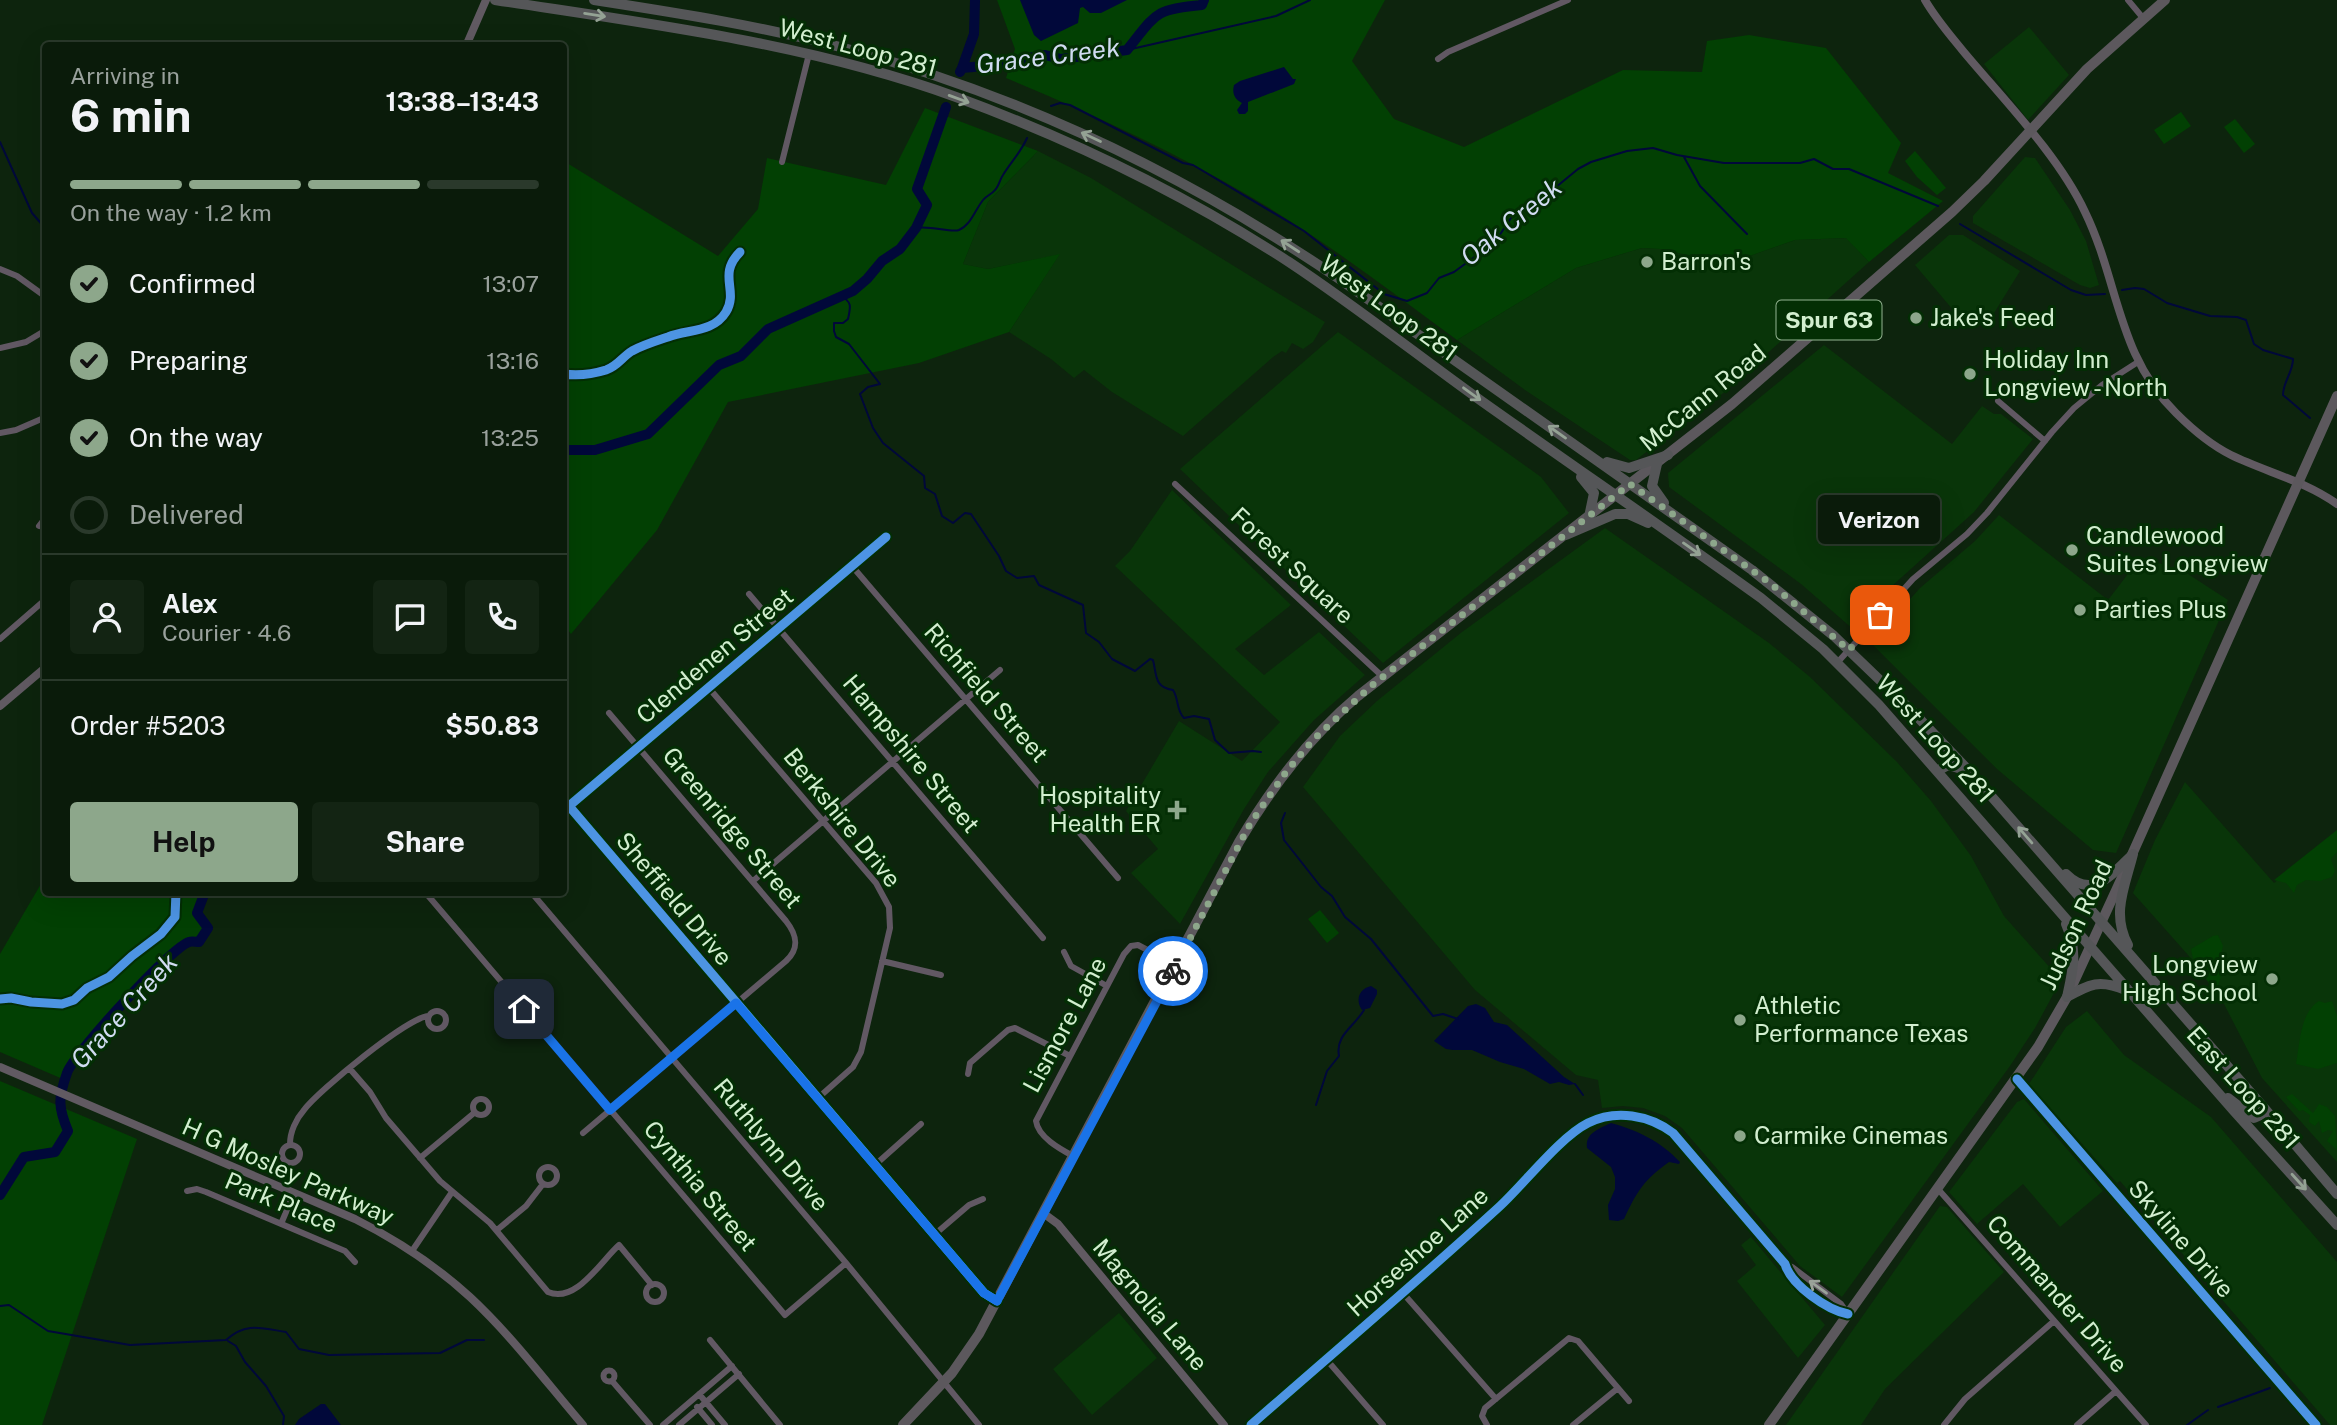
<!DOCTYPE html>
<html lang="en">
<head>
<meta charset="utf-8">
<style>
  body { margin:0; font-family:"Public Sans",sans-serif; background:#132413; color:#f1f3f6; height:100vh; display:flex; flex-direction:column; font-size:26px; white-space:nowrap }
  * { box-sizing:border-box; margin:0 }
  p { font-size:23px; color:#99a19c }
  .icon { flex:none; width:38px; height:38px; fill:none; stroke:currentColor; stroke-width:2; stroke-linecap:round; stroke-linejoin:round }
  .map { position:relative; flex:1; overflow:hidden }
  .drawer { position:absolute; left:42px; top:42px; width:525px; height:854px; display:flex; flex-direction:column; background:#0a1b0a; border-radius:7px; box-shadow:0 7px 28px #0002,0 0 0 2px #2a392b }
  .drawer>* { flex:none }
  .pin { position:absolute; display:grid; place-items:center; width:60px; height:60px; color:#fff; margin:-30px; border-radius:14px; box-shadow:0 4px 10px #0006 }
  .courier { position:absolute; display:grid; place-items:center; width:70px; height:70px; margin:-35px; border:5px solid #1a73e8; border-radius:50%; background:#fff; color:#222; box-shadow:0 2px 9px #0007 }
  .bubble { position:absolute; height:49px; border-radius:7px; background:#0a1b0a; box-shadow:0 7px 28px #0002,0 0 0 2px #2a392b; font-size:23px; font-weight:700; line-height:49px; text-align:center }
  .summary em { font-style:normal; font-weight:700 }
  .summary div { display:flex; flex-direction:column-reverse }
  .summary { display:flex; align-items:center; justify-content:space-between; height:119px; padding:0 28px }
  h1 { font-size:46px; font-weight:700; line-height:52px }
  .bar { display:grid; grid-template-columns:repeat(4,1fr); gap:10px 7px; align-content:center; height:84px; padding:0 28px }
  .bar i { height:9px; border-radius:5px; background:#2a392b }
  .bar .selected { background:#8da78b }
  .bar p { grid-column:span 4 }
  .line { display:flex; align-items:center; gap:18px; padding:0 28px; border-top:2px solid #2a392b }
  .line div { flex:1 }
  .round { display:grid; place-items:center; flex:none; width:74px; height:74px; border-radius:7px; background:#132413 }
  ol { padding:0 28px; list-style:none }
  li { display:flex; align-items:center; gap:21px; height:77px }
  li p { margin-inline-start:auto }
  li .icon { padding:7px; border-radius:50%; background:#8da78b; color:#111; stroke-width:4 }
  li:last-child { color:#99a19c }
  li i { width:38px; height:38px; border:4px solid #2a392b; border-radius:50% }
  .button { display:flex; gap:14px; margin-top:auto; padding:14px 28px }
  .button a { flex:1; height:80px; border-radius:7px; background:#8da78b; color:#111; font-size:28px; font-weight:700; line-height:80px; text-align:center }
  .button a+a { background:#132413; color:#f1f3f6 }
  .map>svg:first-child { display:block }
  .built { fill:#093509 }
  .green { fill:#024003 }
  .water { fill:#01083a }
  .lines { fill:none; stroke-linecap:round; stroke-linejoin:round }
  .stream { stroke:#01083a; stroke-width:2 }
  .river { stroke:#01083a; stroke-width:10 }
  .street { stroke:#615863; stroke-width:6 }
  .secondary { stroke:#615a62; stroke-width:8 }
  .primary { stroke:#5c585d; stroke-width:10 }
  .highway { stroke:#555658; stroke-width:10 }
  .cycleway-casing { stroke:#032e04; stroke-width:13 }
  .cycleway { stroke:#4d94e3; stroke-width:9 }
  .oneway { stroke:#94a294 }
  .oneway2 { stroke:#9aa399 }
  .done { stroke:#8da78b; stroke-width:7; stroke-dasharray:0 12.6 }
  .route { stroke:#1a73e8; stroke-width:9 }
  .poi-dot { fill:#8da78b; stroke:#032e04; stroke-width:2.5 }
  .labels { text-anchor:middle; stroke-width:6; stroke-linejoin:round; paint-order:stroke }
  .shield { fill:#032e04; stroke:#94b492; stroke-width:2 }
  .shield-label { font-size:23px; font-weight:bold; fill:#d2eecf }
  .street-label { font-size:24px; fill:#d2eecf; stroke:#032e04 }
  .poi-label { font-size:24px; fill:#d2eecf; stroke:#032e04; text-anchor:start }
  .water-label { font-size:26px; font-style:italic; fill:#d1dcf2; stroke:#032e04 }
</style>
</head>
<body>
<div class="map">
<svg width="2337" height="1425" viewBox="0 0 2337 1425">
  <rect width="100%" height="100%" fill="#0d240d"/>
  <!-- built -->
  <path class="built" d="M2029,27l40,48 -41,45 -44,-56z
    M1038,151l53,27 234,144 -12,20 -10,7 -11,-6 -6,10 -4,-2 -9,6 -90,79 -71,-44 -28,-22 -10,8 -23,-19 -42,-27 50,-77 -71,14 -25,-5 25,-62z
    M2025,157l10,1 35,52 16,31 13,44 -9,3 -10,-3 -107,-62v-7z
    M1949,235h14l57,36 -29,47 -3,-3 -29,2 -44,-52z
    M1847,238l22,24 -147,132 -86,66h-6l-105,-70 -68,-50 119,-72 66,-20 18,1 67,15 68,-24z
    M1338,332l203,145 28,36 -186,150 -203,-194z
    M1824,345l128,99 30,-38 12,8h7l32,25 -59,73 -82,74 -38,44 -53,-46 -132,-97 -1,-14z
    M1172,490l119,115 -56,44 29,26 55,-43 46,43 -51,45 -46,52 -24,37 -64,115 -49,-51 27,-24 -32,-38 53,-90 63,40 38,-39 -165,-156 15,-15z
    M1999,515l109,85 33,-43 44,15 43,28 -112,253 -23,-3 -96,-81 -126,-126 49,-55 55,-47z
    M1605,528l164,115 41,34 87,85 34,39 40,55 33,60 57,64 -26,48 -25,38 -168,231 -42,-31 -118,-138 -17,-12 -22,-8 -20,-2 -21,2 -4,-28 -22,-5 -101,-85 -172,-203 37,-51 37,-35 85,-69z
    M2185,782l89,101 63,-49v328l-75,-84 -38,-74 -36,-49 -55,-62 22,-53z
    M2087,1011l37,44 87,62 126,145v163h-7l-210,-244 -3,2 -88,-99 37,-57z
    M2024,1099l79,92 -43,36 -37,-43 -46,40 -28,-32 68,-90z
    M1940,1206l7,1 57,65 -119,117 -24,36h-75z
    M1751,1237l74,88 -27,33 -61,-77 19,-16 -15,-20z
    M1119,1313l38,45 -65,57 -39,-46z"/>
  <!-- green -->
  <path class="green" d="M997,0h388l-33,61 42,58 70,28 159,-77 79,2 5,-31 42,-6 77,13 75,95 -13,30 55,28 -74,61 -23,-24 -51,2 -68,24 -67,-15 -18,-1 -66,20 -119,72c-67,-49 -134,-101 -206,-143 -78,-46 -161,-84 -245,-119l9,-29z
    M925,108l113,43 -50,51 -25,62 25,5 72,-15 -51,78 -90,31 -191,39 -71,128 -86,104 -7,-9v-460l3,-2 151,93 40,-47 9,-51 119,27z
    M2181,112l10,14 -27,18 -10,-14z
    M2235,119l20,25 -11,9 -20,-26z
    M1915,151l31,37 -9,7 -20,-18 -12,-16z
    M2337,830v22l-6,7 4,12 -3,6 -12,4 -14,-1 -9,5 -3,8 -8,-10 -12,-3z
    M45,877l1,15 159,1 -8,20 11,15 -9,14h-11l-24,18 -82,88 -15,23 -2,9 -65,-28v-98z
    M1320,910l19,23 -12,10 -19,-24z
    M2218,935l5,11 -4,17 3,10 -5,16c-13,-11 -24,-23 -26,-40l22,-13z
    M2319,1001l6,2 7,-2 5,15v47l-19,6 -22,-5c4,-21 4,-51 23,-63z
    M0,1081l137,58 -95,286h-42z
    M2292,1094l21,19 6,-9 8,3 8,9 2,34 -10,-9 6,-10 -5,-1 -6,3 -3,-12 -4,5 -6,-4 1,-7 -7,-5 -4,1 -13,-14z"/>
  <!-- water -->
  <path class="water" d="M1020,0h107l-26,13h-11l-7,-6 -3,1 -2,15 -37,18 -7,-6z
    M1284,67l9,12h3l-2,5 -46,18v9l-3,3h-6l-2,-4 5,-7c-8,-4 -10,-10 -8,-18l6,-4z
    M1371,986l6,4v4l-7,14 -8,2c-7,-10 -3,-21 9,-24z
    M1476,1004l9,4 9,14 13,3 57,52 11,7 -6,1 -10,-3 -9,2 -26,-15 -24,-7 -28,-12h-19l-7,-1 -12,-8 34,-35z
    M1611,1123c28,8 49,18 69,39l-1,2 -10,-2c-25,18 -32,29 -45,57l-6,2 -9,-1 -1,-15 7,-16v-12l-4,-10 -24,-19c-2,-15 12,-19 24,-25z
    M321,1404h4l16,21h-46l4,-6z"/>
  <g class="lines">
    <!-- stream -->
    <path class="stream" d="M1127,50l149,-34 34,-16
      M1051,106l9,-3 10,2 113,58 10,2 111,66 80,63 23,7 20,-8 12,-15 15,-6 41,-30 16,-24 28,-17 39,-32 13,-7 36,-11 26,-3 24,7 47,8h76l14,-4 19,10h16l89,37
      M0,142l32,71 14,16
      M1684,157l16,29 47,48
      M1960,224l111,66 15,5 19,-1
      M916,228c14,-3 35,5 43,2 12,-5 16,-20 24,-30 3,-4 9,-6 12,-10 4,-4 5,-11 8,-15 8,-13 18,-23 24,-37
      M2122,290l13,-2 9,1 23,14 43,13 27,1 9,3 8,24 9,6 30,9c0,13 -10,23 -10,36l27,23
      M840,295c12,7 11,11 8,24l-5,4h-9v8l2,6 13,7 31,40 -12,3 -8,7 13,34 10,15 41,33 1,12 10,6 7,22 11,7 12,-10 6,1 28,42 7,15 11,7 17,-2 5,9 44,20 3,28 13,9 13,17 23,12 15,-12 3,1c4,16 1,27 20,30 6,9 3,20 11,28l10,-2 15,3 6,21 14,13 24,-2 8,1
      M1285,813l-4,10 3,17 37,47 11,9 13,21 26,22 62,77 10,-2 15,5
      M1575,1084l8,11
      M1316,1105l11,-34 12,-15c-4,-21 15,-29 25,-46
      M0,1306l9,-1 39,26 82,14 96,-5c20,-18 35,-12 60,-8l13,17 30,6 111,-2 27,-13h17
      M228,1341l8,5 9,16 21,24 18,30 -1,9
      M2218,1407l52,-19
      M2187,1425l21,-15"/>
    <!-- river -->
    <path class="river" d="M962,68l12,-34 1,-34
      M960,72l2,-4 22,-2 61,-11 16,4 66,-9c29,-36 27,-41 75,-45l2,-5
      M564,450h31l53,-16 71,-69 22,-9 27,-27 85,-38 14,-12 15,-18 18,-12 16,-21 11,-23 -10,-16 29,-82
      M0,1195l24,-38 31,-5 13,-21c-10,-24 -10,-33 -1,-58 6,-19 104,-125 122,-131 3,-1 7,0 10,0l9,-14 -11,-15 8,-21"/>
    <!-- street -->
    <path class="street" d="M2128,0l15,18
      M1438,59l10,-7 120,-52
      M782,162l27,-108
      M0,269l17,7 29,21
      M0,348l26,-6 20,-12
      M1998,401l47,40
      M0,433l16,-3 30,-13
      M1175,484l208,193
      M39,526l7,-9
      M886,537l-317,269 415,487 13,8
      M852,566l266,312
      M749,594l294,344
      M0,639l46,-40
      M1837,663l76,-84 54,-45 20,-21 65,-81 22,-24 28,-23 36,-23
      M708,687l168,196 13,24 1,21 -29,124 -8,15 -35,31
      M753,881l247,-211
      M425,892l360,423 61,-52
      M531,892l315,371 133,162
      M1064,952l7,14 36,20
      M882,961l59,14
      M428 1020a9 9 0 1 1 18 0a9 9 0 1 1-18 0Z
      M350,1069l20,23 16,26 54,63 50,42 58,69c28,12 53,-31 71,-47l33,40
      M968,1074l2,-11 38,-33 7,-2 55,28
      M2017,1079l299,346
      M473 1107a8 8 0 1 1 16 0a8 8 0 1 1-16 0Z
      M583,1133l203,-172c14,-13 11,-26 0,-40l-177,-208
      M290,1144c0,-12 6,-25 14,-34 14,-19 105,-94 125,-94
      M282 1154a9 9 0 1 1 18 0a9 9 0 1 1-18 0Z
      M1073,1156c-13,-7 -35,-19 -37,-35l88,-167 7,-8 7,-1 38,20
      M420,1158l54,-45
      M875,1165l46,-41
      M539 1176a9 9 0 1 1 18 0a9 9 0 1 1-18 0Z
      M1938,1189l208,236
      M187,1191l10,-2 9,3 139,59 10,11
      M281,1224l13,-31
      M497,1230l29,-24 17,-22
      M934,1235l35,-30 14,-6
      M412,1251l40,-59
      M1785,1264l7,3 49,37 7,10
      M646 1293a9 9 0 1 1 18 0a9 9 0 1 1-18 0Z
      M1402,1292l94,107
      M710,1340l70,85
      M1326,1359l57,66
      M603.5 1376a5.5 5.5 0 1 1 11 0a5.5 5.5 0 1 1-11 0Z
      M612,1381l38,44
      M699,1394l26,31
      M697,1407l15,18
      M663,1425l69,-59
      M679,1425l60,-51
      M1251,1425c83,-73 167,-144 248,-218 25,-23 61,-70 89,-84 28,-14 61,-8 85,10l112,131c6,21 42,46 63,50
      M1487,1425l-5,-9 3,-8 84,-70 9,3 51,60
      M1573,1425l45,-37
      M1944,1425l21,-26 89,-78
      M2077,1425l39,-34"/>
    <!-- secondary -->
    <path class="secondary" d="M1925,0c11,19 25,35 38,51 40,48 96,105 122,161 34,70 32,143 91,201 16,16 35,32 55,42 35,17 74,26 106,49
      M466,46l20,-46
      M0,706l46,-39
      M0,1067l355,152c42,21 80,46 115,78 41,38 76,85 113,128
      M1043,1213l15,11 166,201"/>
    <!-- primary -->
    <path class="primary" d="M2130,859l207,-463
      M903,1425l49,-52 27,-39 260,-492c32,-54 70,-105 119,-146l374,-292 220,-192 32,-31 103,-112 78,-69
      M1769,1425l269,-378 29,-50 57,-124"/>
    <!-- highway -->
    <path class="highway" d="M495,0c155,24 312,43 461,97 117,43 228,97 333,165 65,43 127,92 191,138 93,66 188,131 281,198l62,51 56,56 355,406 103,114
      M594,0c84,13 167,26 250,48 179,48 344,128 497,232l411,290 82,66 78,75 59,62 294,336 72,85
      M1607,462l22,6 39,-13
      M1657,464l-5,22 12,17
      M1581,477l13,16 -5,24
      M1566,535l49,-21h13l20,9
      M1937,771l11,-6 17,5
      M2066,874c27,27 47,-1 67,-20
      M2066,924c12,27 7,46 1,73
      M2128,945c-17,-31 -3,-59 5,-91
      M2067,997c23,-13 32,-18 59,-7
      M2228,1098l26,20 7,-3 4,-6"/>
    <!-- cycleway casing -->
    <g class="cycleway-casing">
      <path id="cycleway" d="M564,374c14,2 29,0 42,-4 12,-4 16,-13 26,-19 11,-6 24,-10 36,-14 20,-8 45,-4 58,-25 13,-22 -9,-37 14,-60
        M886,537l-317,269 415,487 13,8
        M0,999l11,-1 20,4 31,2 12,-4 13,-12 22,-11 23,-21 29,-22 14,-17 1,-25
        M2017,1079l299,346
        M1251,1425c83,-73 167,-144 248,-218 25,-23 61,-70 89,-84 28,-14 61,-8 85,10l112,131c6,21 42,46 63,50"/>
    </g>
    <!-- cycleway -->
    <use href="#cycleway" class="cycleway"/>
  </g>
  <!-- one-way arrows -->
  <defs><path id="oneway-shaft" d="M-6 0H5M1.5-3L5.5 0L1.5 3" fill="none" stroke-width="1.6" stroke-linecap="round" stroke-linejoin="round" transform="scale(1.75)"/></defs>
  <g class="oneway">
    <use href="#oneway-shaft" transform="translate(595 15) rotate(9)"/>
    <use href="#oneway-shaft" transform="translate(959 99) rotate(20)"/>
    <use href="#oneway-shaft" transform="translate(1091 137) rotate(-155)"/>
    <use href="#oneway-shaft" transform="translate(1290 246) rotate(-147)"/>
    <use href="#oneway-shaft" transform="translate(1472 394) rotate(36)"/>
    <use href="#oneway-shaft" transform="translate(1557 432) rotate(-145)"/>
    <use href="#oneway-shaft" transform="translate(1692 549) rotate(35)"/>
    <use href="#oneway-shaft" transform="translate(2025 835) rotate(-131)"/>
    <use href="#oneway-shaft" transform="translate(2299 1182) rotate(48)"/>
  </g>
  <use class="oneway2" href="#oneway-shaft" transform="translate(1818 1287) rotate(-144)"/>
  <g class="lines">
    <!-- done -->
    <path class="done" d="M1173,971l77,-147 36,-52 27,-32 57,-53 260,-203 140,99 79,67 31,-35"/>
    <!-- route -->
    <path class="route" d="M524,1009l86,101 126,-107 248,290 13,8 176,-330"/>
  </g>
  <!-- markers -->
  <g class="poi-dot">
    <circle cx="1647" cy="262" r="7"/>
    <circle cx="1916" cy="318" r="7"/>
    <circle cx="1970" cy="374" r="7"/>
    <circle cx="2072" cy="550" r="7"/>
    <circle cx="2080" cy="610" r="7"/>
    <path d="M1173.5 799.5h7v7h7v7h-7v7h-7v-7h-7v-7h7z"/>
    <circle cx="2272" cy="979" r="7"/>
    <circle cx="1740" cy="1020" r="7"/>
    <circle cx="1740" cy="1136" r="7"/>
  </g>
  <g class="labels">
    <!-- shield labels -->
    <rect class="shield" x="1776.5" y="300.5" width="105" height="39" rx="5"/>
    <g class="shield-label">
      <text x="1829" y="328">Spur 63</text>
    </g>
    <!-- street labels -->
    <g class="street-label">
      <text transform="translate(858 48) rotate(15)" y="8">West Loop 281</text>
      <text transform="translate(1389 308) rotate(36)" y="8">West Loop 281</text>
      <text transform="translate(1703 398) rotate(-39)" y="8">McCann Road</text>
      <text transform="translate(1292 566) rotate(43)" y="8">Forest Square</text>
      <text transform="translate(715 656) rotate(-40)" y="8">Clendenen Street</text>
      <text transform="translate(986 693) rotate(49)" y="8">Richfield Street</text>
      <text transform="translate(1935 739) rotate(48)" y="8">West Loop 281</text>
      <text transform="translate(911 754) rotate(50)" y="8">Hampshire Street</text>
      <text transform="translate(842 818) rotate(51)" y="8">Berkshire Drive</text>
      <text transform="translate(732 828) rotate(50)" y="8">Greenridge Street</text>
      <text transform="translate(674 899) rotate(50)" y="8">Sheffield Drive</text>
      <text transform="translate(2076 925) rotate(-65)" y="8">Judson Road</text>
      <text transform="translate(1065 1025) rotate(-62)" y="8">Lismore Lane</text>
      <text transform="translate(2243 1088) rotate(48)" y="8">East Loop 281</text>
      <text transform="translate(771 1145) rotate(50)" y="8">Ruthlynn Drive</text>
      <text transform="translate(288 1172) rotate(24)" y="8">H G Mosley Parkway</text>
      <text transform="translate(700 1186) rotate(50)" y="8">Cynthia Street</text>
      <text transform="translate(281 1203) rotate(23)" y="8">Park Place</text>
      <text transform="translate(2181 1239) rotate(49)" y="8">Skyline Drive</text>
      <text transform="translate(1418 1252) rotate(-42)" y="8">Horseshoe Lane</text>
      <text transform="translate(2057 1294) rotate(49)" y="8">Commander Drive</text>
      <text transform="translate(1150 1305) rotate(50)" y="8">Magnolia Lane</text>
    </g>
    <!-- poi labels -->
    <g class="poi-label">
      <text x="1661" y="270">Barron's</text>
      <text x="1930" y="326">Jake's Feed</text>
      <text x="1984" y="368">Holiday Inn<tspan x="1984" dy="28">Longview - North</tspan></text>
      <text x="2086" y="544">Candlewood<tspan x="2086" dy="28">Suites Longview</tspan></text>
      <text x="2094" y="618">Parties Plus</text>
      <text x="1161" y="804" text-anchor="end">Hospitality<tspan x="1161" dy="28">Health ER</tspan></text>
      <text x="2258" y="973" text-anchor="end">Longview<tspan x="2258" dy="28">High School</tspan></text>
      <text x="1754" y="1014">Athletic<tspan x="1754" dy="28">Performance Texas</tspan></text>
      <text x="1754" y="1144">Carmike Cinemas</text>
    </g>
    <!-- water labels -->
    <g class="water-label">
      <text transform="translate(1048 56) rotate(-7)" y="9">Grace Creek</text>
      <text transform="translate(1511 222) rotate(-39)" y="9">Oak Creek</text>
      <text transform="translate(124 1011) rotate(-48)" y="9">Grace Creek</text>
    </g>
  </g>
</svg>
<div class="pin" style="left:1880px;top:615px;background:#ea580c"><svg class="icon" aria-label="bag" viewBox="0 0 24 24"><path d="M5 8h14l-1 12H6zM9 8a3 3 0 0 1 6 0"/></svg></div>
<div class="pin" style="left:524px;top:1009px;background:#1f2937"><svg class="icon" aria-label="home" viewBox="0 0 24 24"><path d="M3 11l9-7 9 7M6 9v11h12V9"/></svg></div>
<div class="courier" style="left:1173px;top:971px"><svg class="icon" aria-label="bike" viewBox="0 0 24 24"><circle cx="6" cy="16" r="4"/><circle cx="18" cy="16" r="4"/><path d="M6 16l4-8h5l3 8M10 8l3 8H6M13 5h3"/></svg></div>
<div class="bubble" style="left:1818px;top:495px;width:122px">Verizon</div>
<section class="drawer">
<div class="summary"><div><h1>6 min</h1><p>Arriving in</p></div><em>13:38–13:43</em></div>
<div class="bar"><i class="selected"></i><i class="selected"></i><i class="selected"></i><i></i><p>On the way · 1.2 km</p></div>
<ol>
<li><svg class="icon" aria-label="check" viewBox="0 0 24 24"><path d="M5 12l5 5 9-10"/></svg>Confirmed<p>13:07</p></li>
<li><svg class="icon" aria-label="check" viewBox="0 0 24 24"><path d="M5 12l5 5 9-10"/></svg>Preparing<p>13:16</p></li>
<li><svg class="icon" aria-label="check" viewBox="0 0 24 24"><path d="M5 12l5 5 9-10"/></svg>On the way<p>13:25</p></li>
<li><i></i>Delivered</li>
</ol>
<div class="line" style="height:126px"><a class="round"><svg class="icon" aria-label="person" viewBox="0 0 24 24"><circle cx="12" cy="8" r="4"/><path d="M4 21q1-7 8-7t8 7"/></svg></a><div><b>Alex</b><p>Courier · 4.6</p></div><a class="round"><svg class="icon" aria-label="chat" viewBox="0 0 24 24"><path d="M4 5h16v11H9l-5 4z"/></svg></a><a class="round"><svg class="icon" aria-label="phone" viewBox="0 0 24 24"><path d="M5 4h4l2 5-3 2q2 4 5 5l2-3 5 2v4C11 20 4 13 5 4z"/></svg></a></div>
<div class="line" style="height:91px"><div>Order #5203</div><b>$50.83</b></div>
<div class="button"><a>Help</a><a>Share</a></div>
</section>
</div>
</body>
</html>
